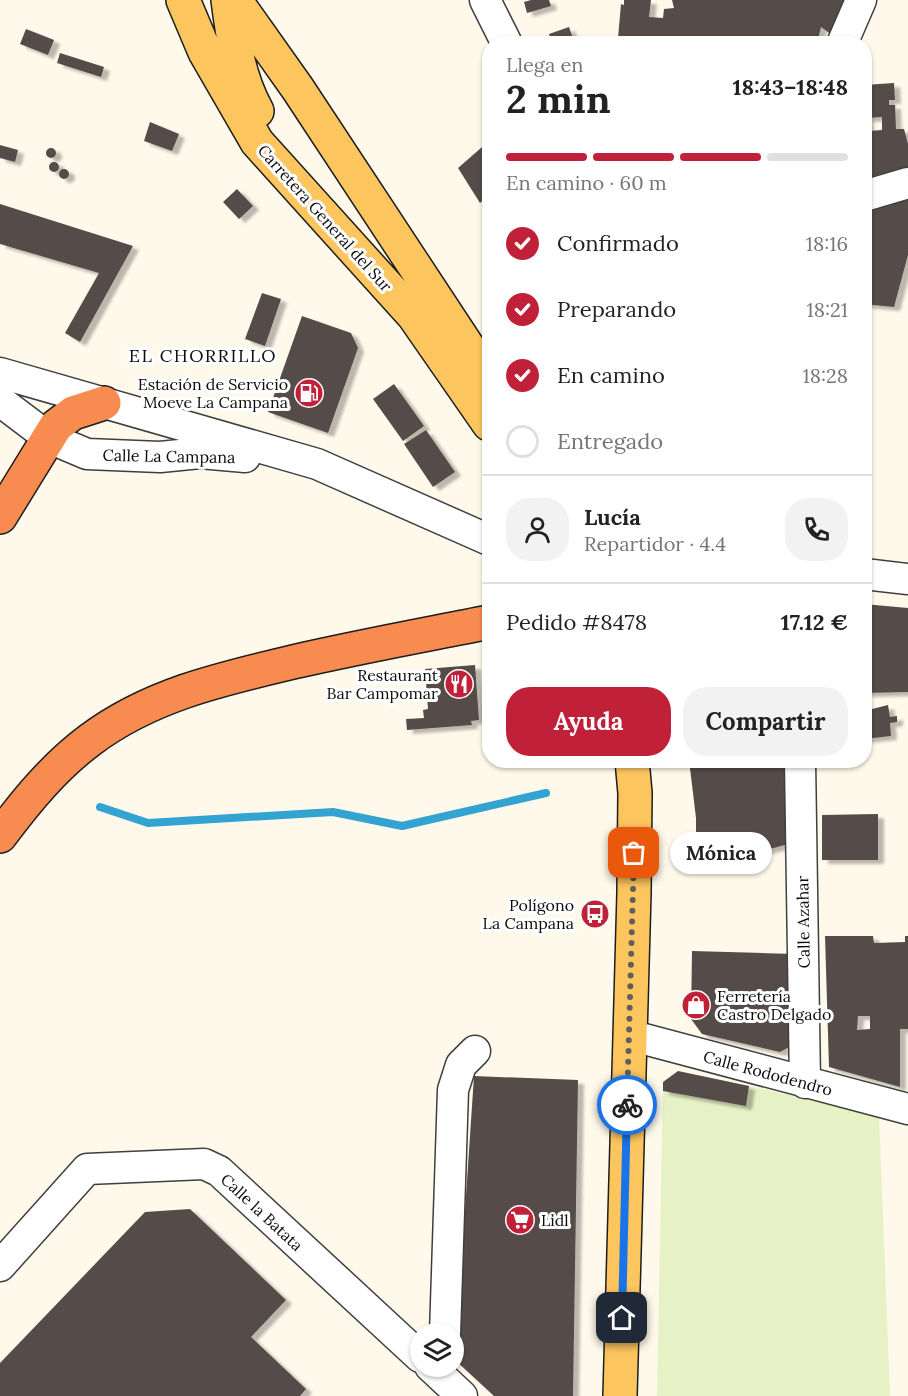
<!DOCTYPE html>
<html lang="es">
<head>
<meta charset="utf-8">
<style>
  body { margin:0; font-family:Lora,serif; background:#f2f2f2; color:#222; height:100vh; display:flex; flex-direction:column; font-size:22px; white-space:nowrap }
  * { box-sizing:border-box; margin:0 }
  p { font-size:20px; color:#767676 }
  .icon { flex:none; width:33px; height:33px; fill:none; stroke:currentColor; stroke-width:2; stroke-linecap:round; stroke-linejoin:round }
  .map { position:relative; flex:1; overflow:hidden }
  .panel { position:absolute; left:482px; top:36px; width:390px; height:732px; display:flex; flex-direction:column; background:#fff; border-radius:24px; box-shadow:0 2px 4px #0004 }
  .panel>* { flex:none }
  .fabs { position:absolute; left:410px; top:1323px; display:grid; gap:12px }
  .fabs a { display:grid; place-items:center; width:54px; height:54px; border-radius:50%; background:#fff; box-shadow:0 2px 4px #0004; font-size:30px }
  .pin { position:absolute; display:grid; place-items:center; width:51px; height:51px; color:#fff; margin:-26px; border-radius:12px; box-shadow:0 3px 9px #0006 }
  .courier { position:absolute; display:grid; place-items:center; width:60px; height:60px; margin:-30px; border:4px solid #1a73e8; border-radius:50%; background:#fff; color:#222; box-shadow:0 2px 8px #0007 }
  .bubble { position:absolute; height:42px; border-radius:21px; background:#fff; box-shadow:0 2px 4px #0004; font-size:20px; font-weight:700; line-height:42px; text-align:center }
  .headline em { font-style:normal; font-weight:700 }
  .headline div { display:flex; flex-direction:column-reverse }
  .headline { display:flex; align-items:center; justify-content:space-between; height:102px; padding:0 24px }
  h1 { font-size:39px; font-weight:700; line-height:45px }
  .bar { display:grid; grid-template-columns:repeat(4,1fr); gap:9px 6px; align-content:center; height:72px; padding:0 24px }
  .bar i { height:8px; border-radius:4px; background:#e0e0e0 }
  .bar .selected { background:#c02139 }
  .bar p { grid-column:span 4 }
  .line { display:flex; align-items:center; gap:15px; padding:0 24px; border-top:2px solid #e0e0e0 }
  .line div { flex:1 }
  .round { display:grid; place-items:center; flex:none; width:63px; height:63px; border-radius:24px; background:#f2f2f2 }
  ol { padding:0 24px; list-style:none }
  li { display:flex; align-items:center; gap:18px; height:66px }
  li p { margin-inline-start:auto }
  li .icon { padding:6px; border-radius:50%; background:#c02139; color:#fff; stroke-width:4 }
  li:last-child { color:#767676 }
  li i { width:33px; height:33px; border:3px solid #e0e0e0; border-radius:50% }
  .action { display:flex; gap:12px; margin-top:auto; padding:12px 24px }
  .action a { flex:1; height:69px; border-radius:24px; background:#c02139; color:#fff; font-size:24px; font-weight:700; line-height:69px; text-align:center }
  .action a+a { background:#f2f2f2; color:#222 }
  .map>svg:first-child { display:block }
  .pitch { fill:#e7f1c6 }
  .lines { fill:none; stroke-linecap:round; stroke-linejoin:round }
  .stream { stroke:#33a3d1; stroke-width:8 }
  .building { fill:#554c48; fill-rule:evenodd; filter:url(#shadow) }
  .minor-casing { stroke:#3f3f3f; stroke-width:33 }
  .major-casing { stroke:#1d1d1d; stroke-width:36 }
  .highway-casing { stroke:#1d1d1d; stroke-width:36 }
  .minor { stroke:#fff; stroke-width:30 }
  .major { stroke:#fcc55e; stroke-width:33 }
  .highway { stroke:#f88b50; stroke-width:33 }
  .done { stroke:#615f5a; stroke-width:6; stroke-dasharray:0 10.8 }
  .route { stroke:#1a73e8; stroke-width:8 }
  .labels { text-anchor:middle; stroke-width:6; stroke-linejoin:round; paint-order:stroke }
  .street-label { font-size:16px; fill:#0c0c0c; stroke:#fff }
  .poi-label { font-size:16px; fill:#0c0c0c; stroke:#fff; text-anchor:end }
  .neighbourhood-label { font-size:18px; letter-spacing:1.5px; fill:#0c0c0c; stroke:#fff }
</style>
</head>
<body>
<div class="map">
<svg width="908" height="1396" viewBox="0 0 908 1396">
  <defs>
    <filter id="shadow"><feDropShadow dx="6" dy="4" stdDeviation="1.5" flood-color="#0004"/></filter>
  </defs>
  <rect width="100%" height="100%" fill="#fff9eb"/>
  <!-- pitch -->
  <path class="pitch" d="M678,1071l201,43 11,282h-233l6,-314z"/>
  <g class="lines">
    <!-- stream -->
    <path class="stream" d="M100,807l48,16 185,-11 69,14 144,-33"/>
  </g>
  <!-- building -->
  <path class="building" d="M531,0h18l2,6 -24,7 -3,-11z
    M624,0h27l-2,17 14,1 1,-9 10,-1 -2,-8h175l-15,35 -11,-8 -4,17h-157l1,-3 -43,-3 3,-34 3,1z
    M569,27l6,17h-23l-3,-10z
    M26,29l28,11 -6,15 -28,-11z
    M60,53l44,14 -3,10 -44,-14z
    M894,83l1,17h-6v5h6l1,24h8l4,15v23l-44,12v-94zM882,117v13l-14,1 -1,-13z
    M150,122l29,12 -7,17 -28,-10z
    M489,141v54l-9,8 -22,-35z
    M0,145l18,5 -3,12 -15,-4z
    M46 153a5 5 0 1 1 10 0a5 5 0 1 1-10 0Z
    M49 167a5 5 0 1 1 10 0a5 5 0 1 1-10 0Z
    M59 174a5 5 0 1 1 10 0a5 5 0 1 1-10 0Z
    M237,189l16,17 -14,13 -16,-17z
    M908,199v56l-14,52 -30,-3v-93z
    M0,204l133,42 -53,96 -15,-9 34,-60 -99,-29z
    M262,293l19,6 -16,47 -20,-7z
    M302,316l49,17 7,15 -30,85 -60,-21z
    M394,384l30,42 -21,15 -30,-42z
    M426,430l29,42 -22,15 -29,-43z
    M864,604l44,4v84l-44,1z
    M475,665l4,55 -8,1 1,4 -65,5 -1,-11 18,-1 -1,-8 5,-1 -3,-40z
    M888,705l2,12 7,-1v6l-7,1 1,13 -27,3v-28z
    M689,760h101l2,83 -96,26v-51z
    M878,814v46h-56v-45z
    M825,936h48l1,7 31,-1v-6h3v93h-8v58l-71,-20zM858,1016h12v13l-13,1z
    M692,951l103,3 4,88 -19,10 -78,-18 -11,-15z
    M678,1071l71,15 -3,20 -83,-15v-9z
    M474,1076l104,4 -5,316h-79l-39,-36z
    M190,1209l96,91 -35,37 55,52 -6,7h-300v-33l145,-151z"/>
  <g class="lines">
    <!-- minor casing -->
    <g class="minor-casing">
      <path id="minor" d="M485,0l22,44
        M842,44l19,-44
        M864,196l44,-13
        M0,373l317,91 172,76
        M0,401l49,37 38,16 73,3 40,-4 45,4
        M864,574l44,5
        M800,760l5,323
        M629,1035l279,74
        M0,1266l87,-97 117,-5 15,7 201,186
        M445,1334l8,-244 8,-25 14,-14
        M430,1366l32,30"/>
    </g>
    <!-- major casing -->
    <g class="major-casing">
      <path id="major" d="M183,0l22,52 52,90 157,174 75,108
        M228,0c5,38 10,77 29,111
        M235,0l63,89 191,290
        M620,1396l14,-503 1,-100 -3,-33"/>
    </g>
    <!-- highway casing -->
    <g class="highway-casing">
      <path id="highway" d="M0,517l56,-91 17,-13 31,-10
        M0,836c27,-36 54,-69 90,-96 60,-45 131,-61 203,-78 65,-15 131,-27 196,-40"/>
    </g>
    <!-- minor -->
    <use href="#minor" class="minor"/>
    <!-- major -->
    <use href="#major" class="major"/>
    <!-- highway -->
    <use href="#highway" class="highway"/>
  </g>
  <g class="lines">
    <!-- done -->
    <path class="done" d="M627,1105l7,-252"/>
    <!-- route -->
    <path class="route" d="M622,1318l5,-213"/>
  </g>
  <!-- icons -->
  <defs>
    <g id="fuel-disc" transform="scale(1.5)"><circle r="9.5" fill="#c02139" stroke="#fff"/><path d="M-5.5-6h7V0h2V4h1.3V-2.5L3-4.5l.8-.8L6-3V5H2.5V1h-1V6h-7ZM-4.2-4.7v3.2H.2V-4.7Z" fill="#fff"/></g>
    <g id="restaurant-disc" transform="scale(1.5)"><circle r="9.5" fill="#c02139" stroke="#fff"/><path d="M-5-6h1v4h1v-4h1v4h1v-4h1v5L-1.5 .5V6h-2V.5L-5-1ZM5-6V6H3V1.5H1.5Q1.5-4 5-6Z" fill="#fff"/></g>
    <g id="bus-disc" transform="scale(1.5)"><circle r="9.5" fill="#c02139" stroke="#fff"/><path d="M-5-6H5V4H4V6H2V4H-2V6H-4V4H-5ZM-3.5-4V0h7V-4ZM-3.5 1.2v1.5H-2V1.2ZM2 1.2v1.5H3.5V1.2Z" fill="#fff"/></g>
    <g id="shop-disc" transform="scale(1.5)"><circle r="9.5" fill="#c02139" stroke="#fff"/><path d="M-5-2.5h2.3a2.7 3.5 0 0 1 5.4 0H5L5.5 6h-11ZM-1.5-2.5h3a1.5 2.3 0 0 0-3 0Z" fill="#fff"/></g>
    <g id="supermarket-disc" transform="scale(1.5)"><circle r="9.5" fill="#c02139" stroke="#fff"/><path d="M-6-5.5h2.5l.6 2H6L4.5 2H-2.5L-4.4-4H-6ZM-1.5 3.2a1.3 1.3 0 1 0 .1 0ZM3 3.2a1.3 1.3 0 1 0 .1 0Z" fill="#fff"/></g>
  </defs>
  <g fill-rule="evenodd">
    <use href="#fuel-disc" x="309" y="393"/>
    <use href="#restaurant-disc" x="459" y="684"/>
    <use href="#bus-disc" x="595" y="914"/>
    <use href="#shop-disc" x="696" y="1005"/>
    <use href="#supermarket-disc" x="520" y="1220"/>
  </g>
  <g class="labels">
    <!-- street labels -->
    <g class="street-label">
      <text transform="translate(325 218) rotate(48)" y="6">Carretera General del Sur</text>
      <text transform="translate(169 456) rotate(1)" y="6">Calle La Campana</text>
      <text transform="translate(803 922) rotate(-91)" y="6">Calle Azahar</text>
      <text transform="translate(768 1073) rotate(15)" y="6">Calle Rododendro</text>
      <text transform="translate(262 1212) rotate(43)" y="6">Calle la Batata</text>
    </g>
    <!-- poi labels -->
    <g class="poi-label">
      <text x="288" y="390">Estación de Servicio<tspan x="288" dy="18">Moeve La Campana</tspan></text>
      <text x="438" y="681">Restaurant<tspan x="438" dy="18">Bar Campomar</tspan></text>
      <text x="574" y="911">Polígono<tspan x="574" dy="18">La Campana</tspan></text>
      <text x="717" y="1002" text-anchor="start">Ferretería<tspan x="717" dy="18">Castro Delgado</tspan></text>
      <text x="541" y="1226" text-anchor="start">Lidl</text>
    </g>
    <!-- neighbourhood labels -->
    <g class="neighbourhood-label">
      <text x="203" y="362">EL CHORRILLO</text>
    </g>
  </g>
</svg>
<div class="fabs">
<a><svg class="icon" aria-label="layers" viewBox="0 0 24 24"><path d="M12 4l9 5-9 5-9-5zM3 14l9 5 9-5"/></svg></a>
</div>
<div class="pin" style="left:634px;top:853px;background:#ea580c"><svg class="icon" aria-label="bag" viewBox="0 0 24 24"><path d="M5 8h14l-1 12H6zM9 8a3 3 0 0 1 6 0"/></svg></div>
<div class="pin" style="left:622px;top:1318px;background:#1f2937"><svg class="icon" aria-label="home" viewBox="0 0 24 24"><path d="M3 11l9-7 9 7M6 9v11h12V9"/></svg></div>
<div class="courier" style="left:627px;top:1105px"><svg class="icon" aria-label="bike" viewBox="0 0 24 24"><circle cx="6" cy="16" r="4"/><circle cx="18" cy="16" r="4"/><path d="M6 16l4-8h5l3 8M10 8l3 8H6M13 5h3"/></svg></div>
<div class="bubble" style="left:670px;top:832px;width:102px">Mónica</div>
<section class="panel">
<div class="headline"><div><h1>2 min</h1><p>Llega en</p></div><em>18:43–18:48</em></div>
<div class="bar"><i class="selected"></i><i class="selected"></i><i class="selected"></i><i></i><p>En camino · 60 m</p></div>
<ol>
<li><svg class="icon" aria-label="check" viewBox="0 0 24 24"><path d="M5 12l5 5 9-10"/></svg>Confirmado<p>18:16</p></li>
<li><svg class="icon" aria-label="check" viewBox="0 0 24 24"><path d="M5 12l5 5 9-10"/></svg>Preparando<p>18:21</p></li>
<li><svg class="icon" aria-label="check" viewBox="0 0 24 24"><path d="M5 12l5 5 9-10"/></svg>En camino<p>18:28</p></li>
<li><i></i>Entregado</li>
</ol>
<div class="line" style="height:108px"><a class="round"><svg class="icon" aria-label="person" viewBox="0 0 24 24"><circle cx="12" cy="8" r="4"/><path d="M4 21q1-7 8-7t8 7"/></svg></a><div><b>Lucía</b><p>Repartidor · 4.4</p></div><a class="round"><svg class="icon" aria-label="phone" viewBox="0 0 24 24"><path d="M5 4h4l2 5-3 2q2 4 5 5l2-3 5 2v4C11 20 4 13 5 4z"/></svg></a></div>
<div class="line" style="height:78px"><div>Pedido #8478</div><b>17.12 €</b></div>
<div class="action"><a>Ayuda</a><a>Compartir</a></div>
</section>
</div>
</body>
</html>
